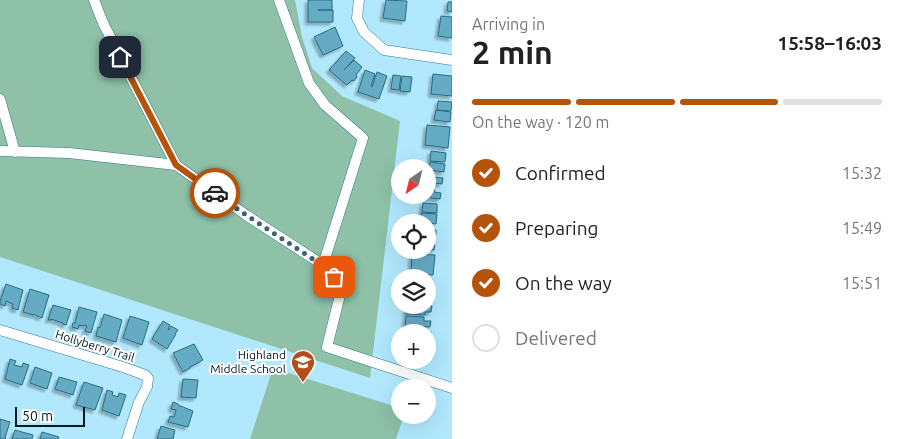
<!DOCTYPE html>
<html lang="en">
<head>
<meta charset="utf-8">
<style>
  body { margin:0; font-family:Ubuntu,sans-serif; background:#f2f2f2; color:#202124; height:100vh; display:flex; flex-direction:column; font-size:19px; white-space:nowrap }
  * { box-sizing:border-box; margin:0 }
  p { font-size:16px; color:#757577 }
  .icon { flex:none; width:28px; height:28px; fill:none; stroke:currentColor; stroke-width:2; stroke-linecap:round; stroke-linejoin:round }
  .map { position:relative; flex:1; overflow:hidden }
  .panel { display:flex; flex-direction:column; background:#fff; width:450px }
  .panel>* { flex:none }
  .needle { width:32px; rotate:215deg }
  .fabs { position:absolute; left:391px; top:159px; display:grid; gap:10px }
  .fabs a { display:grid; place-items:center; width:45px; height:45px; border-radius:50%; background:#fff; box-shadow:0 5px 20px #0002; font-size:25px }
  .scale { position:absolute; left:15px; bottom:12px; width:70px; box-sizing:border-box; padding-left:5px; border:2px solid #001a23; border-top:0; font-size:14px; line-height:18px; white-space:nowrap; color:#001a23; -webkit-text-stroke:4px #fff; paint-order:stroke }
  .pin { position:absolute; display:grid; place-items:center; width:42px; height:42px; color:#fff; margin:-21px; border-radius:10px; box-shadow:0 2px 8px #0006 }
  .courier { position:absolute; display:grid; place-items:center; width:50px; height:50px; margin:-25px; border:4px solid #b45309; border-radius:50%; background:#fff; color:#222; box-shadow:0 1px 6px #0007 }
  .headline em { font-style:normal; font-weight:600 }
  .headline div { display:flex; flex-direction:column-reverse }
  .headline { display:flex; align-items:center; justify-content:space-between; height:85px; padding:0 20px }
  h1 { font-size:32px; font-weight:600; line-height:38px }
  .bar { display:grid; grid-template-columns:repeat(4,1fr); gap:8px 5px; align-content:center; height:60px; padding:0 20px }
  .bar i { height:6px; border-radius:4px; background:#e0e0e0 }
  .bar .active { background:#b45309 }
  .bar p { grid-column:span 4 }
  ol { padding:0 20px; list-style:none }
  li { display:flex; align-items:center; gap:15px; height:55px }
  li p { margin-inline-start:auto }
  li .icon { padding:5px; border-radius:50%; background:#b45309; color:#fff; stroke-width:4 }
  li:last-child { color:#757577 }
  li i { width:28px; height:28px; border:2px solid #e0e0e0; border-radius:50% }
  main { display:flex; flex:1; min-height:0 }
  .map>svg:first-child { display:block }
  .green { fill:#8ec1a8 }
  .building { fill:#66abc4; stroke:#256d84; filter:url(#shadow) }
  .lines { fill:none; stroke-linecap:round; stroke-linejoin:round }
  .minor-casing { stroke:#327890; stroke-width:11 }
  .minor { stroke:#fff; stroke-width:10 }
  .done { stroke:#3e626f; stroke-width:5; stroke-dasharray:0 9 }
  .route { stroke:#b45309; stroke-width:6 }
  .labels { text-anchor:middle; stroke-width:4; stroke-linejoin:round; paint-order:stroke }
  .street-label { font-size:12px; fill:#001a23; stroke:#fff }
  .poi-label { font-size:12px; fill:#001a23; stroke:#fff; text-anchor:end }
</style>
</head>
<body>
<main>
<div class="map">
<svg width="452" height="439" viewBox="0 0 452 439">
  <defs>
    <filter id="shadow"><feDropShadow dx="-3" dy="3" stdDeviation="1" flood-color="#0004"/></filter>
  </defs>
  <rect width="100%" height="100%" fill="#b1e8fd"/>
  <!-- green -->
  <path class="green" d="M0,0h295l7,37 10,31 30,28 58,25 -30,257 -370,-121z
    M273,368l127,40v7h4l-8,24h-146z"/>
  <!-- building -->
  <path class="building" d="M308,0h24v10h-14h15v12h-25z
    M386,0l21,1 -2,20 -22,-3z
    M448,2h4v10l-5,-1z
    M441,16l11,1v21l-14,-2z
    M335,27l8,19 -20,9 -9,-18z
    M346,51l9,7 -11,12 10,-10 8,7 -6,8 1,2 -3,4 -2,-1 -5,5 -18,-15z
    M365,70l10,4 -4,12 1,1 5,-15 10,4 -8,23 -21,-7z
    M433,74l19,2v20l-21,-2z
    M393,75l8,1 -2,14 -8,-1z
    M402,76l10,1 -2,15 -10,-1z
    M438,101l14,1 -1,9 -14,-1z
    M436,110l15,2 -1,10 -16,-2z
    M427,125l23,2 -2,21 -23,-3z
    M431,151l15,2 -1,9 -15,-1z
    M430,162l15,2 -1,8 -15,-2z
    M428,176l15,2 -1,6 -7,-1v4l-7,-1z
    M428,188l7,1 -1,3 7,1 -1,6 -25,-3 1,-1h12z
    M423,203l14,1v9l-15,-1z
    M421,213l16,1 -1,10 -15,-2z
    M428,229l8,1v5l-6,-1 -1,5h-1z
    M428,244l7,1 -1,5h-6z
    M412,254l23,1 -2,20 -22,-1z
    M428,279h4l-1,11h-3z
    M6,284l17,6 -5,20 -6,-2 1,-4 -7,-3 -1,5 -5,-2v-3z
    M30,289l19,6 -7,23 -9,-4v1l-10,-3z
    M428,291h4v11h-4z
    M53,305l18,5 -5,15 -3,-1v-1l-12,-4v1h-3z
    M407,305l25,1 -1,6h-6v3l-19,-1z
    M79,307l18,5 -6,21 -6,-2 2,-5 -3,-1 -1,1 -4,-1 -1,4 -6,-2 1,-4h2z
    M104,314l18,6 -6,22 -20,-6 2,-9 2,1z
    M130,316l19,6 -7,23 -19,-7z
    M406,316l18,1v4h7l-1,6 -25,-1z
    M163,321l7,4 -2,4 1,1 2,-4 7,4 -3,4h1l-9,15 -15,-10z
    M410,330l21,2 -1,20h-2v-20h-18z
    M194,344l9,16 -13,7v1l-7,4 -10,-19z
    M10,359l6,2 -2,4 8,2 1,-4 6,2 -7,20 -17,-6z
    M35,367l17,6 -5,16 -17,-6z
    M59,377l18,5 -4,13 -18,-6z
    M183,379l15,1 -2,18 -15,-1z
    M84,382l19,6 -8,22 -19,-5z
    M107,390l6,2 -1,3 6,2 1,-4 7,2 -7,21 -17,-6z
    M173,402l5,2v1l15,6 -5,16 -20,-5 2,-6 4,1 2,-7 -5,-1z
    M0,419l10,3 -5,16 1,1h-6z
    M161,426l14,4 -2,9h-16z
    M15,430l18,5 -1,4h-20z
    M42,432l17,5 -1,2h-18z"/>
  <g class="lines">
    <!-- minor casing -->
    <g class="minor-casing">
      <path id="minor" d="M94,0l9,23 73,142 70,50 77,50 11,12 7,14 -14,56 125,41
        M279,0l30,83 16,22 38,33 -40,127
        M359,0l-2,18 7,14 20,18 68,10
        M0,99l15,53
        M0,151l69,2 107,12
        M0,330l123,37 22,8 3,3 -1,9 -8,15 -12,37"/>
    </g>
    <!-- minor -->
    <use href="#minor" class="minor"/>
  </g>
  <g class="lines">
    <!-- done -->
    <path class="done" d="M215,193l31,22 76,50 12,12"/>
    <!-- route -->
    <path class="route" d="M120,57l56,108 39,28"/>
  </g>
  <!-- icons -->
  <defs>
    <g id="school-pin" transform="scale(1.25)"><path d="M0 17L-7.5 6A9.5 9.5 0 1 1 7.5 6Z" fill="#b34e1c" stroke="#fff"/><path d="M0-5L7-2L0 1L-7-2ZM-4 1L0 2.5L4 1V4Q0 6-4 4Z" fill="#fff"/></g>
  </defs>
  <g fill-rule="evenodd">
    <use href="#school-pin" x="303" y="362"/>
  </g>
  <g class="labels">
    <!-- street labels -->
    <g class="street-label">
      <text transform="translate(95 346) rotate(17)" y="4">Hollyberry Trail</text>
    </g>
    <!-- poi labels -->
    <g class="poi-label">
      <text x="286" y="359">Highland<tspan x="286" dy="14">Middle School</tspan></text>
    </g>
  </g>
</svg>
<div class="fabs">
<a><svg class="needle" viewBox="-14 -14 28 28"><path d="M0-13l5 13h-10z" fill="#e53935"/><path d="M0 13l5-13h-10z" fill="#757577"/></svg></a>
<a><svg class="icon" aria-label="locate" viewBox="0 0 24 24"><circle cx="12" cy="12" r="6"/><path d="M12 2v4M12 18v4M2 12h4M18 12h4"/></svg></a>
<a><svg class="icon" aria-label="layers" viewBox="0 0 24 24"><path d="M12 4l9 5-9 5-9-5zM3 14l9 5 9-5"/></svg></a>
<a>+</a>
<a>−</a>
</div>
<div class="scale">50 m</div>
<div class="pin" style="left:334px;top:277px;background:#ea580c"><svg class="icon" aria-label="bag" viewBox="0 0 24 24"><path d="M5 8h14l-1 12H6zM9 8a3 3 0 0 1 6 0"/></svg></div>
<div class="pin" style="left:120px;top:57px;background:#1f2937"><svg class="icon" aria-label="home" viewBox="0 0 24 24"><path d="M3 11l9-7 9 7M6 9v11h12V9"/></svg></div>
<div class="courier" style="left:215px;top:193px"><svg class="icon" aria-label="car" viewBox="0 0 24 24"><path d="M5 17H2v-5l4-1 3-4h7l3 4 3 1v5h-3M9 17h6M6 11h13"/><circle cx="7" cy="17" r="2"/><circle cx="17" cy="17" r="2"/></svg></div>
</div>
<section class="panel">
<div class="headline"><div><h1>2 min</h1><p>Arriving in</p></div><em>15:58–16:03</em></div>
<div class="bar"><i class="active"></i><i class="active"></i><i class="active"></i><i></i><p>On the way · 120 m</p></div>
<ol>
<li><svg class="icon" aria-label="check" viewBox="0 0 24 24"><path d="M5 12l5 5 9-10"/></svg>Confirmed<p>15:32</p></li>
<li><svg class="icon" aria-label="check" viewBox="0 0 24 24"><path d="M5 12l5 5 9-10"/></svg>Preparing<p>15:49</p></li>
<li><svg class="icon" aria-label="check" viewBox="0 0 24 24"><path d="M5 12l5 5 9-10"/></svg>On the way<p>15:51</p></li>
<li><i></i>Delivered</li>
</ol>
</section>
</main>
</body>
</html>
